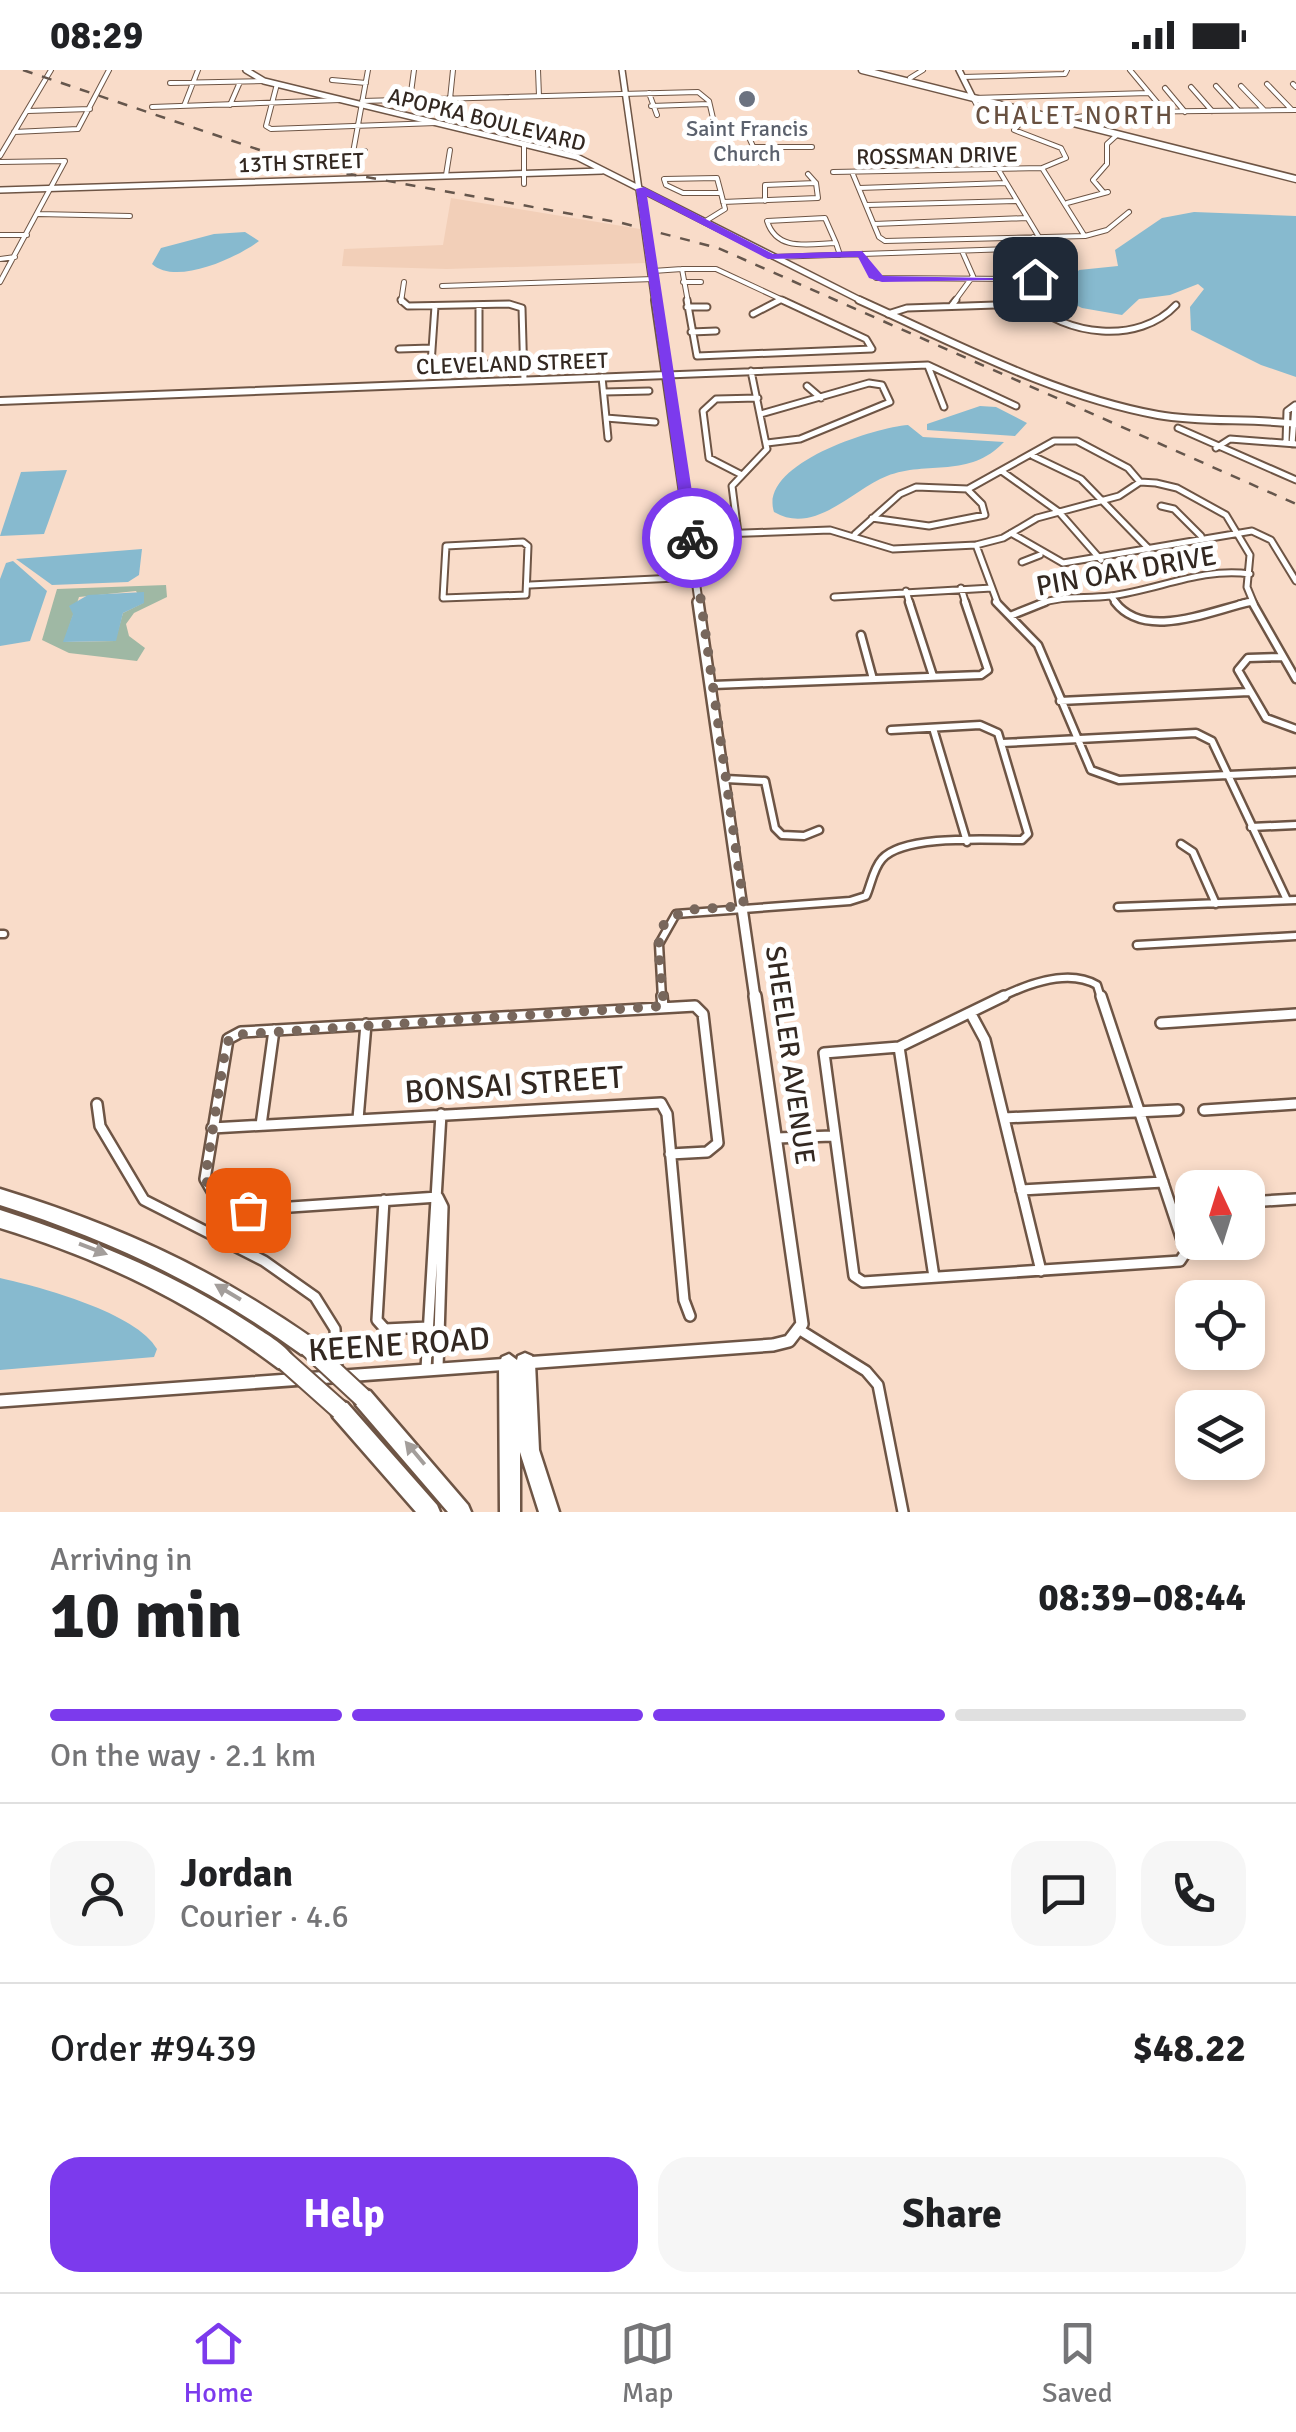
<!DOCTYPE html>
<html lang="en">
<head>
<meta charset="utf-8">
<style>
  body { margin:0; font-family:Signika,sans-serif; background:#f6f6f6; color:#202124; height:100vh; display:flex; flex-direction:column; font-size:38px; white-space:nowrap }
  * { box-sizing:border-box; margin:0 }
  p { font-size:32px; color:#757577 }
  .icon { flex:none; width:55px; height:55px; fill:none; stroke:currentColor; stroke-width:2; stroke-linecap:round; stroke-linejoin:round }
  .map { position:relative; height:1442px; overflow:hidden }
  .side { display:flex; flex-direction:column; background:#fff; flex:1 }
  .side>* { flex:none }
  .needle { width:65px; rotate:356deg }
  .controls { position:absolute; left:1175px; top:1100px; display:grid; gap:20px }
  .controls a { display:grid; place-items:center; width:90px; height:90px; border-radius:20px; background:#fff; box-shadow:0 5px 15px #0003; font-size:50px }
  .pin { position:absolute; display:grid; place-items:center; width:85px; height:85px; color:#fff; margin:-42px; border-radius:20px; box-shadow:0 5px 15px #0006 }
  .courier { position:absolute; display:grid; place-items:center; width:100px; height:100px; margin:-50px; border:8px solid #7c3aed; border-radius:50%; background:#fff; color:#222; box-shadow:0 2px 12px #0007 }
  .summary em { font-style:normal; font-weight:700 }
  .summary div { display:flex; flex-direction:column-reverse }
  .summary { display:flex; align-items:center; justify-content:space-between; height:170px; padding:0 50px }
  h1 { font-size:65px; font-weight:700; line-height:75px }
  .bar { display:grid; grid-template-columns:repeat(4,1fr); gap:15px 10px; align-content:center; height:120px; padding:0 50px }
  .bar i { height:12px; border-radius:8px; background:#e0e0e0 }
  .bar .on { background:#7c3aed }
  .bar p { grid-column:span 4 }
  .line { display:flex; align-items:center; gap:25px; padding:0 50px; border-top:2px solid #e0e0e0 }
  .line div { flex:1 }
  .round { display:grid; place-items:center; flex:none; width:105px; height:105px; border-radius:30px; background:#f6f6f6 }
  .cta { display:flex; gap:20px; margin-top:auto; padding:20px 50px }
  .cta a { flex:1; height:115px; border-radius:30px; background:#7c3aed; color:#fff; font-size:40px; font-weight:700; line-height:115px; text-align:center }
  .cta a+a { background:#f6f6f6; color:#202124 }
  .status { display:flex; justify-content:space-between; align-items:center; height:70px; padding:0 50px; background:#fff; direction:ltr }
  .status svg { height:28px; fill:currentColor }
  .tab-bar { display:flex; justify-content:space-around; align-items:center; height:140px; border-top:2px solid #e0e0e0; background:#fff; font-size:28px; color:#757577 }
  .tab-bar a { display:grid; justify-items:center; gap:5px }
  .tab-bar .on { color:#7c3aed }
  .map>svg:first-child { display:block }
  .built { fill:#f2cfb8 }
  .green { fill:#9fb8a4; fill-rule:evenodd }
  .water { fill:#87bacf }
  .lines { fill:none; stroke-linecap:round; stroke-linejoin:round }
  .minor-far3-casing { stroke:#6e5545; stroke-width:6 }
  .minor-far2-casing { stroke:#6e5545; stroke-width:9 }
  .minor-far1-casing { stroke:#6e5545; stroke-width:11 }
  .minor-casing { stroke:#6e5545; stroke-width:14 }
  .tertiary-far3-casing { stroke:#6e5545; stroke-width:8 }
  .tertiary-far2-casing { stroke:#6e5545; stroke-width:10 }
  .tertiary-far1-casing { stroke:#6e5545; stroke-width:14 }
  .tertiary-casing { stroke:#6e5545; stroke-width:16 }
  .secondary-casing { stroke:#6e5545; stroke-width:16 }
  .primary-casing { stroke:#6e5545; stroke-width:9 }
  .motorway-casing { stroke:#6e5545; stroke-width:5 }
  .minor-far3 { stroke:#fff; stroke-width:4 }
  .minor-far2 { stroke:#fff; stroke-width:5 }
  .minor-far1 { stroke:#fff; stroke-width:6 }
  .minor { stroke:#fff; stroke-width:9 }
  .tertiary-far3 { stroke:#fff; stroke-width:5 }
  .tertiary-far2 { stroke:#fff; stroke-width:6 }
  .tertiary-far1 { stroke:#fff; stroke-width:9 }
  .tertiary { stroke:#fff; stroke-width:11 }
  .secondary { stroke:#fff; stroke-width:11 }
  .primary { stroke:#fff; stroke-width:6 }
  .motorway { fill:#fff; fill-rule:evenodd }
  .rail { stroke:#65564c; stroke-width:2.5; stroke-dasharray:10 10; stroke-linecap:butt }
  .motorway-bridge-casing { stroke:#6e5545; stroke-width:22; stroke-linecap:butt }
  .motorway-bridge { stroke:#fff; stroke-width:18 }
  .oneway { fill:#a39e9b }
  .route { fill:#7c3aed }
  .done { stroke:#78675c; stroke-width:10; stroke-dasharray:0 18 }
  .worship-dot { fill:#6b7280; stroke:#fff; stroke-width:4 }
  .labels { text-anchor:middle; stroke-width:10; stroke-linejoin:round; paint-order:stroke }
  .far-street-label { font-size:22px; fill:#332821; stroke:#fff }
  .far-worship-label { font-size:22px; fill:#5b616d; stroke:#fff }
  .far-neighbourhood-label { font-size:25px; letter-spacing:2.5px; fill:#695141; stroke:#fff }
  .street-label { font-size:28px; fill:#332821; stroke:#fff }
  .near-street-label { font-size:32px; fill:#332821; stroke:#fff }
</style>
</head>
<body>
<div class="status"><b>08:29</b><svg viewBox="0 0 49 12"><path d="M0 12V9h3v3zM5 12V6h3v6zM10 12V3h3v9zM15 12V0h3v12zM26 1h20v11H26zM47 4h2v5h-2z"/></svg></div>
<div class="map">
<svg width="1296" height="1442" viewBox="0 0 1296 1442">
  <rect width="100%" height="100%" fill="#f9dcc9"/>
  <!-- built -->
  <path class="built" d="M451,128l189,31 7,34 -200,6 -105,-3 2,-17 99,-4z"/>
  <!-- green -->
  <path class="green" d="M166,515l1,12 -33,16 -8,11 3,12 16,12 -8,13 -68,-8 -27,-13 15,-51zM136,521l7,12 -20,10 -8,28 -51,1 15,-45z"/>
  <!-- water -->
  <path class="water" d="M1194,142l102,4v161l-35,-12 -70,-35 -1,-23 14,-18 -6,-5 -28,11 -31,4 -17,16 -40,-7 -24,-12 21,-26 39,-4 -3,-16 47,-32z
    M245,162l14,9c-23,17 -83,45 -107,23l9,-16 53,-14z
    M980,336l16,1 31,16 -12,13 -88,-6v-6z
    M908,355l15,12 81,5c-35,37 -76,18 -117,34 -34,13 -72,60 -113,36 -16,-48 99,-84 134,-87z
    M67,400l-23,64 -44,2 21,-64z
    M142,479l-3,26 -11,7 -76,3 -36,-26z
    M13,491l34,30 -17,50 -30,5v-67l6,-16z
    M144,522v11l-21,10 -7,28 -53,1 10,-28 -4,-8 19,-11z
    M0,1208c41,9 137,35 157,71l-3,8 -154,13z"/>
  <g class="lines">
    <!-- minor-far3 casing -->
    <g class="minor-far3-casing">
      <path id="minor-far3" d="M538,0l1,26
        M1130,0l36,43
        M963,7l102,-3 2,-4
        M910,8l13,-8
        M332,10l34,3
        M170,13l94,-2
        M277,14l-11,42 5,3 165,-6
        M1267,14l24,25
        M1293,14l3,3
        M1216,16l22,24
        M1241,16l23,24
        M1191,17l21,24
        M1165,18l20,24
        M649,23l8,22
        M450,29l3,-29
        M410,30l4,-30
        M362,31l336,-9 11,9 6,26 32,6 13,29
        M230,35l10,-23
        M184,36l14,-36
        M651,36l58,-2
        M152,37l188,-7
        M28,41l62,-2
        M1071,48l41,-6 184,-2
        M985,50l-12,-22 176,-5
        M14,62l64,-3 31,-59
        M524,74v40
        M752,77h60
        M353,82l12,-1
        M0,86l51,-86
        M0,92l65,-1 -65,121
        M1042,98l42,67
        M350,99l18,-99
        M998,99l41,68
        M833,102l209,-4 24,-10 -5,-10 -47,-18 17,-18
        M852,102l27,65 6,4 200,-5 22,-6 22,-18
        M446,105l4,-25
        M717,108l4,15h-38l-17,-8 -2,-6z
        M859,118l147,-5
        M1104,123l-11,-13 14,-16v-20l11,-10
        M765,131v-16l51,-2
        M723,132l95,-4 -2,-15 -8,-9
        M1067,133l41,-11
        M867,135l149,-4
        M38,144l92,2
        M825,148l11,25c-28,1 -59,9 -69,-22z
        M704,152l21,-13 -4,-16
        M874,154l153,-6
        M0,165h27
        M836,173l4,12
        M862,184l14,24 159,1
        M773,187l266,-9
        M0,189l15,-2
        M682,199l6,33
        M682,199h34l71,33
        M653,201l29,-2
        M683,212h18
        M442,216l212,-7
        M401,232l3,-20
        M776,232l4,-2
        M954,232l19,-26 -11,-25
        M1030,232l-5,-6 20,-33 -12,-26"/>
    </g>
    <!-- minor-far2 casing -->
    <g class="minor-far2-casing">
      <path id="minor-far2" d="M401,230l7,6 101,-2 13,4 2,72
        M687,230l10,56 175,-7 -6,-10 -84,-39
        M1028,230c37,36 111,45 148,5
        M479,235v61
        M952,235l4,-5
        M435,236l-4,58h94
        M687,237h20
        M753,244l27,-14
        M888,244l19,-6 122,-4
        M691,262l25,-1
        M399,279l32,-1
        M928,296l16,41
        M667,305l261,-10 88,41
        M602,307l6,61
        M807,316l14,12
        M604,322l45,-1
        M761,344l108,-31 13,2 8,17 -90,37 -33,4
        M606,348l49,4
        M1178,358l118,52
        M1286,372l1,-31 8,-6
        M1292,374l3,-38
        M1216,378l14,-9 66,5
        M1033,386l48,23 68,70
        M1003,402l56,40 42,48
        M742,405l-33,-17 -6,-47 13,-12 42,-1
        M1161,436l13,3 27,27
        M872,448l57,8 56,-11 -3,-11 -14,-14
        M738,463l-6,-47 35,-37 -16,-78
        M1011,463l52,30 189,-32 19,9 25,41
        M855,464l45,-40 16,-7 52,2 86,-48h23l51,27 12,14
        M691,465l139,-5 63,19 83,-4 27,-7 34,-20 82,-22 21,-14 16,1 21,5 49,27 24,40 -3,32 7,17
        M523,472l5,4 -2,49 -83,3 3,-52z
        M976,475l22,59
        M1022,492l18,-7
        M530,515l167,-8
        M961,518l5,16
        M906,521l4,13
        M1111,526l6,8
        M834,527l158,-9
        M1039,534c23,-9 46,-5 71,-8 48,-6 92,-29 140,-22
        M1239,534l13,-3"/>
    </g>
    <!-- minor-far1 casing -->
    <g class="minor-far1-casing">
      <path id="minor-far1" d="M909,532l24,74
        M996,532l42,43 53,125 28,10 177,-8
        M1115,532c30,39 94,9 135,0
        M1252,532l44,77
        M1010,546l35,-14
        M861,565l12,44
        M1283,587l-35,1 -10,12 28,48 30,11
        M713,615l268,-10 7,-5 -23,-68
        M1060,631l189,-9
        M933,658l34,114
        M1002,673l194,-10 16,8 75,159
        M726,709l39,2 10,47 7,7 22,1 15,-6
        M1251,757l45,-2
        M1181,774l12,8 23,52
        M1118,837l178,-7
        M0,864h4
        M1137,875l159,-9
        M662,928l-3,-54 17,-30 174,-13 16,-5c5,-11 7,-27 16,-37 22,-25 108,-19 140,-19l6,-6 -30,-101 -18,-8 -89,5
        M999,928c28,-14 69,-30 98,-13l4,13"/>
    </g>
    <!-- minor casing -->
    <g class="minor-casing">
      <path id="minor" d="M662,926l1,11
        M1004,926l-105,51 -75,6 30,223 9,6 317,-21 6,-9 -85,-256
        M971,944l14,26 56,231
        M1161,953l135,-9
        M899,977l35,230
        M97,1034l3,22 44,74 120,61 51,36 20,32 2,41
        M1204,1040l92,-6
        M1004,1048l174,-8
        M358,1049l8,-95
        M261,1055l13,-95
        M212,1058l449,-25 6,11 17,186 6,16
        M777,1068l55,-2
        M1021,1120l142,-8
        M438,1127l-190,13 -29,-7 -14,-24 23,-140 13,-7 454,-26 8,8 15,129 -11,9 -37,2
        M438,1127l5,10 -5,161
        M384,1130l-7,120 8,9 43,-2
        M1248,1132l48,-3
        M800,1260l66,41 12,14 25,127
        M426,1299l15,-255"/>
    </g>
    <!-- tertiary-far3 casing -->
    <g class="tertiary-far3-casing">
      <path id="tertiary-far3" d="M246,0l18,11 313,76 287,145
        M622,0l33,232
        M959,0l14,28
        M0,120l602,-19"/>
    </g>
    <!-- tertiary-far2 casing -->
    <g class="tertiary-far2-casing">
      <path id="tertiary-far2" d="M655,230l44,304
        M859,230c96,43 195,96 299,115 45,8 93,3 138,9
        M0,331l667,-26"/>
    </g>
    <!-- tertiary-far1 casing -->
    <g class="tertiary-far1-casing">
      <path id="tertiary-far1" d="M698,532l57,396"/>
    </g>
    <!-- tertiary casing -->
    <g class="tertiary-casing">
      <path id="tertiary" d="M525,1293l248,-18 16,-4 13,-17 -47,-328"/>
    </g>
    <!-- secondary casing -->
    <g class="secondary-casing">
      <path id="secondary" d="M0,1331l511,-37"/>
    </g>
    <!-- primary casing -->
    <g class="primary-casing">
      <path id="primary" d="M862,0l434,109"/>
    </g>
    <!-- motorway casing -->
    <g class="motorway-casing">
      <path id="motorway" d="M0,1119c117,36 214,80 315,151l2,7 -2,7 -7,2 -7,-2c-96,-69 -188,-113 -301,-149z
        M0,1140c90,29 175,64 254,116 13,9 34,20 41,35l-3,7 -7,3 -7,-3c-87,-66 -174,-108 -278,-140z
        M525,1283l7,3 3,7 4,87 20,62h-20l-19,-60v60h-20l-1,-148 3,-7 7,-3 8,6 1,-4z
        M363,1318l7,3 98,114 3,7h-23l-92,-107 -3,-7 3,-7z
        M340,1330l7,3 90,102 3,7h-24l-83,-95 -3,-7 3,-7z"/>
    </g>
    <!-- minor-far3 -->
    <use href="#minor-far3" class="minor-far3"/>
    <!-- minor-far2 -->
    <use href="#minor-far2" class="minor-far2"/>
    <!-- minor-far1 -->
    <use href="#minor-far1" class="minor-far1"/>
    <!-- minor -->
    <use href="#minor" class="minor"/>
    <!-- tertiary-far3 -->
    <use href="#tertiary-far3" class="tertiary-far3"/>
    <!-- tertiary-far2 -->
    <use href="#tertiary-far2" class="tertiary-far2"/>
    <!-- tertiary-far1 -->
    <use href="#tertiary-far1" class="tertiary-far1"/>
    <!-- tertiary -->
    <use href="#tertiary" class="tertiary"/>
    <!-- secondary -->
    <use href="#secondary" class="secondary"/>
    <!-- primary -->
    <use href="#primary" class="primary"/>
    <!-- motorway -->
    <use href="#motorway" class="motorway"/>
    <!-- rail -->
    <path class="rail" d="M23,0l287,97 312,56 96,25 578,256"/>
    <!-- motorway-bridge casing -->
    <g class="motorway-bridge-casing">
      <path id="motorway-bridge" d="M308,1277l55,51
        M285,1291l55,49"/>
    </g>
    <!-- motorway-bridge -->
    <use href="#motorway-bridge" class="motorway-bridge"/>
  </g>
  <!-- one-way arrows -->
  <defs><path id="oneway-solid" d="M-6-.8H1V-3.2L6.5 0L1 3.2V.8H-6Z" transform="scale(2.5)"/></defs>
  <g class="oneway">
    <use href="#oneway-solid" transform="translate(93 1179) rotate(21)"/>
    <use href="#oneway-solid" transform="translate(228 1222) rotate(-149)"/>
    <use href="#oneway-solid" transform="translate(415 1383) rotate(-130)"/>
  </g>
  <!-- route -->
  <path class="route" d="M644,117l129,67 89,-3 21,25 158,3 -159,3 -13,-4 -11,-21 -90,2 -121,-63 52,342 -7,5 -7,-5 -49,-349z"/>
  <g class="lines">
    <!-- done -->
    <path class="done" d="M248,1140l-28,-6 -15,-25 21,-134 6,-10 432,-29 -6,-60 6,-22 21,-14 59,-4 -52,-368"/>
  </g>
  <!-- markers -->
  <circle class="worship-dot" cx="747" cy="29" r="10"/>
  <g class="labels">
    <!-- far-street labels -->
    <g class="far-street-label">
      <text transform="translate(487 49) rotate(14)" y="8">APOPKA BOULEVARD</text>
      <text transform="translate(937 85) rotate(-1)" y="8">ROSSMAN DRIVE</text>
      <text transform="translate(301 92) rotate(-2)" y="8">13TH STREET</text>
      <text transform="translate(512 293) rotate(-2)" y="8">CLEVELAND STREET</text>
    </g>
    <!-- far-worship labels -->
    <g class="far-worship-label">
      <text x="747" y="66">Saint Francis<tspan x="747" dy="25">Church</tspan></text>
    </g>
    <!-- far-neighbourhood labels -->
    <g class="far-neighbourhood-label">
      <text x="1075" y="54">CHALET NORTH</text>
    </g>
    <!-- street labels -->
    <g class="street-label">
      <text transform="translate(1126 500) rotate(-10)" y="10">PIN OAK DRIVE</text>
      <text transform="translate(791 985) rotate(82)" y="10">SHEELER AVENUE</text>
    </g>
    <!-- near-street labels -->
    <g class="near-street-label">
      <text transform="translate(514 1014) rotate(-4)" y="11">BONSAI STREET</text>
      <text transform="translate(399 1274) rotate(-4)" y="11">KEENE ROAD</text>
    </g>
  </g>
</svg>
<div class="controls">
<a><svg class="needle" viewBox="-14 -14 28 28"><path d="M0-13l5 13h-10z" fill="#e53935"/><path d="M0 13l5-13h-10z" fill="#757577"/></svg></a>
<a><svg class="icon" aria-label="locate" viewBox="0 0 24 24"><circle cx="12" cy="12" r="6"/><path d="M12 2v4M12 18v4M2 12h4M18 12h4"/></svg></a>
<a><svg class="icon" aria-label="layers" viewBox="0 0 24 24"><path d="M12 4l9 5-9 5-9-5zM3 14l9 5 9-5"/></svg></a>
</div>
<div class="pin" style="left:248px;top:1140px;background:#ea580c"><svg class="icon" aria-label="bag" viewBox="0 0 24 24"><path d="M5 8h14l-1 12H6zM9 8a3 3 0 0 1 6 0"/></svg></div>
<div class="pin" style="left:1035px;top:209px;background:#1f2937"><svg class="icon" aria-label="home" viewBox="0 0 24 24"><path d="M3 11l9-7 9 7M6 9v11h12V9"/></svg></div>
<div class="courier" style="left:692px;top:468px"><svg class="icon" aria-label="bike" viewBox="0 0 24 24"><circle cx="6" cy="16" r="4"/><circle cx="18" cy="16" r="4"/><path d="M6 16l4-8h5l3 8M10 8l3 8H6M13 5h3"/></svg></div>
</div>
<section class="side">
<div class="summary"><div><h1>10 min</h1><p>Arriving in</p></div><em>08:39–08:44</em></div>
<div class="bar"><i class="on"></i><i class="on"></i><i class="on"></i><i></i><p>On the way · 2.1 km</p></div>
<div class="line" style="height:180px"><a class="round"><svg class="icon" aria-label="person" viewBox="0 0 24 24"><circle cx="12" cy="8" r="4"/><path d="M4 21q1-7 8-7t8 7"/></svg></a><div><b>Jordan</b><p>Courier · 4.6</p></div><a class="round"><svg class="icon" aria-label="chat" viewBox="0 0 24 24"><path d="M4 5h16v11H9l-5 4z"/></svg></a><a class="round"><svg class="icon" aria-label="phone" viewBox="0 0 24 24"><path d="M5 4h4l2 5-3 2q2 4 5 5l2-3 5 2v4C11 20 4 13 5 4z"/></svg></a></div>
<div class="line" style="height:130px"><div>Order #9439</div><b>$48.22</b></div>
<div class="cta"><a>Help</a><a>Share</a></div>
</section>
<nav class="tab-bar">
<a class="on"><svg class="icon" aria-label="home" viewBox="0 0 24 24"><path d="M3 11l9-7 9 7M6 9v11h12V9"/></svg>Home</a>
<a><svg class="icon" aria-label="map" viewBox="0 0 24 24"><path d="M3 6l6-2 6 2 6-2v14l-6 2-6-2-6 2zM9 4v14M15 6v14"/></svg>Map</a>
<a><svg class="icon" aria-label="saved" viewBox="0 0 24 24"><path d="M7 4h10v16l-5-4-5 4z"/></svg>Saved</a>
</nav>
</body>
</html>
